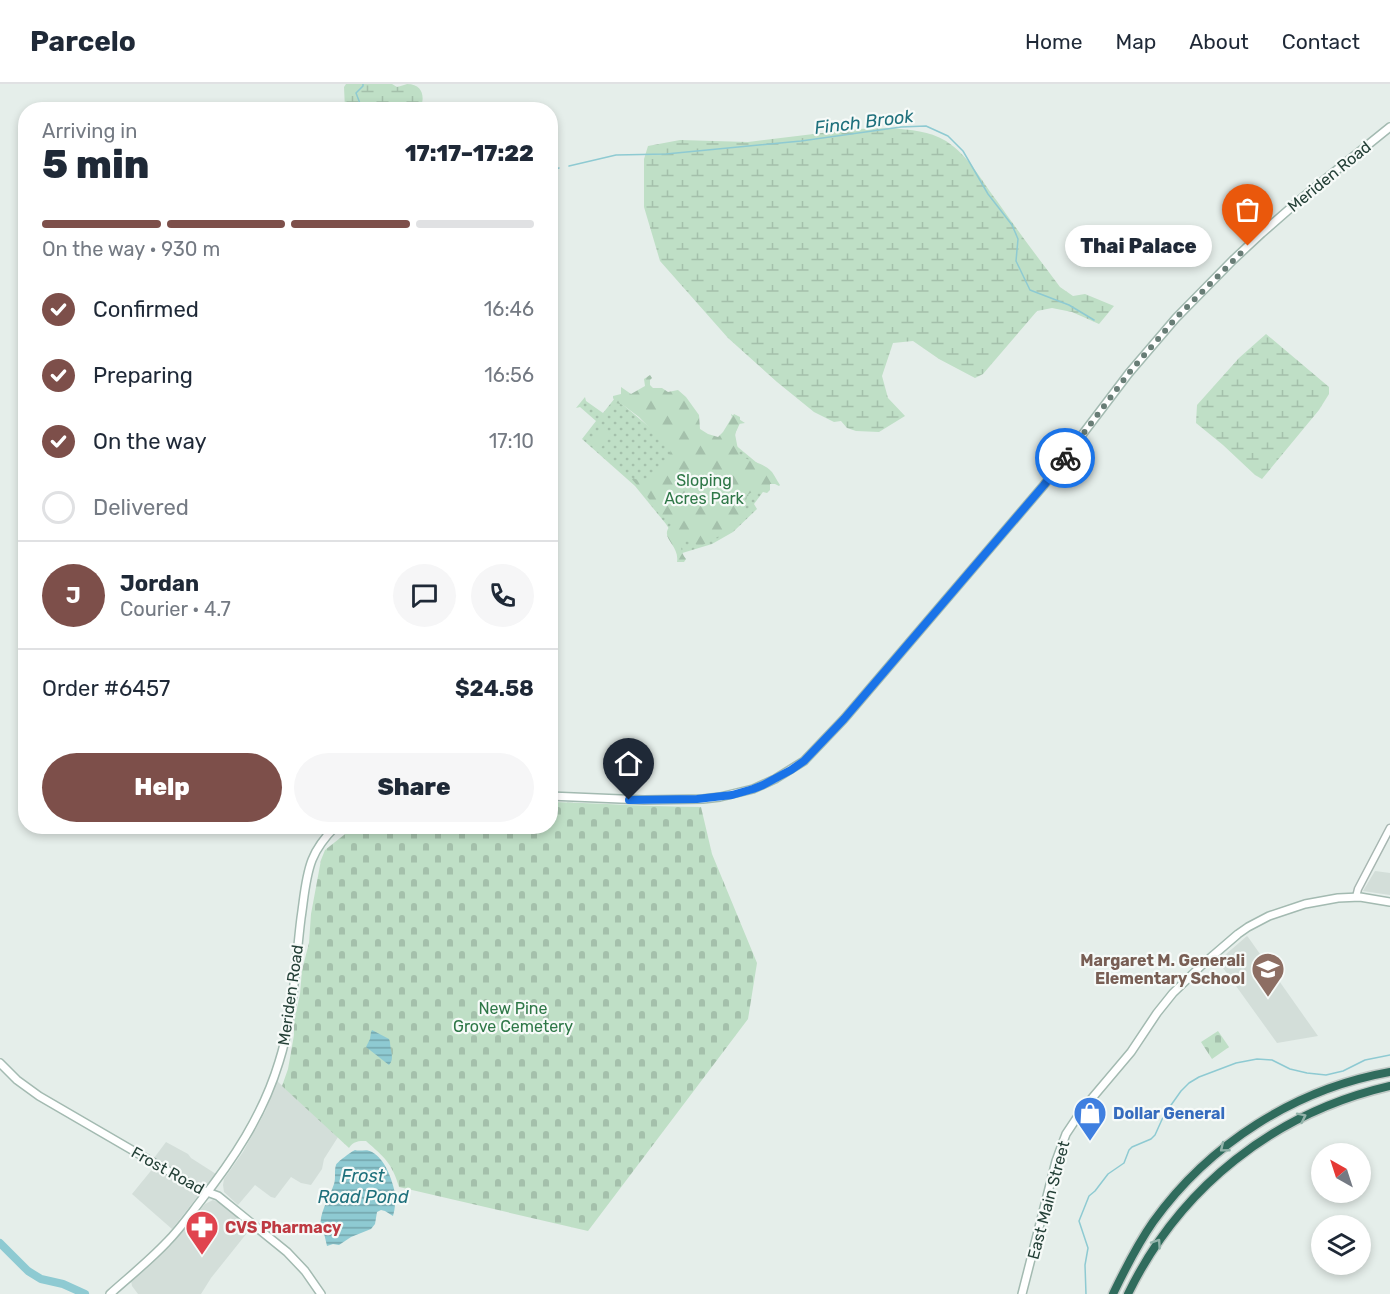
<!DOCTYPE html>
<html lang="en">
<head>
<meta charset="utf-8">
<style>
  body { margin:0; font-family:Rubik,sans-serif; background:#f6f6f7; color:#1f2937; height:100vh; display:flex; flex-direction:column; font-size:22px; white-space:nowrap }
  * { box-sizing:border-box; margin:0 }
  p { font-size:20px; color:#747a83 }
  .icon { flex:none; width:33px; height:33px; fill:none; stroke:currentColor; stroke-width:2; stroke-linecap:round; stroke-linejoin:round }
  .map { position:relative; flex:1; overflow:hidden }
  .side { position:absolute; left:18px; top:18px; width:540px; height:732px; display:flex; flex-direction:column; background:#fff; border-radius:24px; box-shadow:0 3px 9px #0003 }
  .side>* { flex:none }
  .needle { width:39px; rotate:321deg }
  .tools { position:absolute; left:1311px; top:1059px; display:grid; gap:12px }
  .tools a { display:grid; place-items:center; width:60px; height:60px; border-radius:50%; background:#fff; box-shadow:0 3px 9px #0003; font-size:30px }
  .pin { position:absolute; display:grid; place-items:center; width:51px; height:51px; color:#fff; margin:-62px -26px; border-radius:50% 50% 50% 0; rotate:-45deg; box-shadow:0 0 6px #0007 }
  .pin .icon { rotate:45deg }
  .courier { position:absolute; display:grid; place-items:center; width:60px; height:60px; margin:-30px; border:4px solid #1a73e8; border-radius:50%; background:#fff; color:#222; box-shadow:0 2px 8px #0007 }
  .bubble { position:absolute; height:42px; border-radius:21px; background:#fff; box-shadow:0 3px 9px #0003; font-size:20px; font-weight:800; line-height:42px; text-align:center }
  .head em { font-style:normal; font-weight:800 }
  .head div { display:flex; flex-direction:column-reverse }
  .head { display:flex; align-items:center; justify-content:space-between; height:102px; padding:0 24px }
  h1 { font-size:39px; font-weight:800; line-height:45px }
  .bar { display:grid; grid-template-columns:repeat(4,1fr); gap:9px 6px; align-content:center; height:72px; padding:0 24px }
  .bar i { height:8px; border-radius:4px; background:#e0e1e3 }
  .bar .active { background:#7d4f4a }
  .bar p { grid-column:span 4 }
  .line { display:flex; align-items:center; gap:15px; padding:0 24px; border-top:2px solid #e0e1e3 }
  .line div { flex:1 }
  .round { display:grid; place-items:center; flex:none; width:63px; height:63px; border-radius:32px; background:#f6f6f7 }
  ol { padding:0 24px; list-style:none }
  li { display:flex; align-items:center; gap:18px; height:66px }
  li p { margin-inline-start:auto }
  li .icon { padding:6px; border-radius:50%; background:#7d4f4a; color:#fff; stroke-width:4 }
  li:last-child { color:#747a83 }
  li i { width:33px; height:33px; border:3px solid #e0e1e3; border-radius:50% }
  .action { display:flex; gap:12px; margin-top:auto; padding:12px 24px }
  .action a { flex:1; height:69px; border-radius:36px; background:#7d4f4a; color:#fff; font-size:24px; font-weight:800; line-height:69px; text-align:center }
  .action a+a { background:#f6f6f7; color:#1f2937 }
  header { display:flex; align-items:center; gap:36px; box-sizing:border-box; height:84px; padding:0 30px; background:#fff; border-bottom:2px solid #e0e1e3 }
  header strong { font-size:28px }
  nav { display:flex; gap:33px; margin-inline-start:auto; font-size:21px }
  .map>svg:first-child { display:block }
  .built { fill:#d3ded9 }
  .grass { fill:url(#grass-dots) }
  .forest { fill:url(#forest-firs) }
  .wetland { fill:url(#wetland-marsh) }
  .cemetery { fill:url(#cemetery-stones) }
  .garden { fill:#bfdfc6 }
  .water { fill:url(#water-rules) }
  .lines { fill:none; stroke-linecap:round; stroke-linejoin:round }
  .stream { stroke:#8ecad2; stroke-width:1.5 }
  .river { stroke:#8ecad2; stroke-width:8 }
  .tertiary-casing { stroke:#a7b6b1; stroke-width:9 }
  .secondary-casing { stroke:#a3bab1; stroke-width:10 }
  .motorway-casing { stroke:#c2cac7; stroke-width:11 }
  .tertiary { stroke:#fff; stroke-width:6 }
  .secondary { stroke:#fff; stroke-width:7 }
  .motorway { stroke:#306c5d; stroke-width:8 }
  .oneway { stroke:#93b3aa }
  .done { stroke:#687d76; stroke-width:6; stroke-dasharray:0 10.8 }
  .route { stroke:#1a73e8; stroke-width:8 }
  .labels { text-anchor:middle; stroke-width:4.5; stroke-linejoin:round; paint-order:stroke }
  .street-label { font-size:16px; fill:#244037; stroke:#f6faf8 }
  .park-label { font-size:16px; fill:#2e7747; stroke:#f6faf8 }
  .education-label { font-size:16px; font-weight:bold; fill:#785e54; stroke:#f6faf8; text-anchor:end }
  .shop-label { font-size:16px; font-weight:bold; fill:#366cbe; stroke:#f6faf8; text-anchor:start }
  .health-label { font-size:16px; font-weight:bold; fill:#be3a42; stroke:#f6faf8; text-anchor:start }
  .water-label { font-size:18px; font-style:italic; fill:#1e707c; stroke:#f6faf8 }
</style>
</head>
<body>
<header>
<strong>Parcelo</strong>
<nav><a>Home</a><a>Map</a><a>About</a><a>Contact</a></nav>
</header>
<div class="map">
<svg width="1390" height="1210" viewBox="0 0 1390 1210">
  <defs>
    <pattern id="grass-dots" width="8" height="8" patternUnits="userSpaceOnUse" patternTransform="scale(1.5)"><rect width="8" height="8" fill="#bfdfc6"/><path d="M2 2h.1M6 6h.1" fill="none" stroke="#a4c0ab" stroke-width="1.8" stroke-linecap="round"/></pattern>
    <pattern id="forest-firs" width="22" height="20" patternUnits="userSpaceOnUse" patternTransform="scale(1.5)"><rect width="22" height="20" fill="#bfdfc6"/><path d="M5 1l3.5 6h-7zM16 11l3.5 6h-7z" fill="#a4c0ab"/></pattern>
    <pattern id="wetland-marsh" width="20" height="14" patternUnits="userSpaceOnUse" patternTransform="scale(1.5)"><rect width="20" height="14" fill="#bfdfc6"/><path d="M1 5h8M5 5V1M11 12h8M15 12V8" fill="none" stroke="#a4c0ab"/></pattern>
    <pattern id="cemetery-stones" width="16" height="16" patternUnits="userSpaceOnUse" patternTransform="scale(1.5)"><rect width="16" height="16" fill="#bfdfc6"/><path d="M2 7V4a2 2 0 0 1 4 0v3zM10 15v-3a2 2 0 0 1 4 0v3z" fill="#a4c0ab"/></pattern>
    <pattern id="water-rules" width="6" height="5" patternUnits="userSpaceOnUse" patternTransform="scale(1.5)"><rect width="6" height="5" fill="#8ecad2"/><path d="M0 2.5h6" fill="none" stroke="#74a5ab"/></pattern>
  </defs>
  <rect width="100%" height="100%" fill="#e5eeea"/>
  <!-- built -->
  <path class="built" d="M1375,787l15,2v22l-27,-4z
    M1247,852l1,1 70,99 -41,7 -59,-82z
    M277,997l61,56 -14,22 -2,10 -11,16 -10,-2 -10,-6 -16,21 -4,-1 -16,-12 -17,20 -14,-13 -1,-7 1,-6 19,-27 22,-40z
    M166,1058l22,12 3,4 25,16 -10,13 -1,1 -5,-1 -46,-29z
    M154,1083l42,25 2,4 -26,33 -40,-35z
    M213,1116l7,3 31,25 -40,50 -10,16h-63l-6,-8 -1,-5 36,-33 38,-44z"/>
  <!-- grass -->
  <path class="grass" d="M585,313l1,4 17,12 12,-15 52,44 56,-1 4,-14 5,-10 -1,-3 14,9 -6,1 -3,7 -3,12 41,34 -20,27 3,5 -24,23 -21,12 -33,10 -8,-22 -5,-8 -31,-38 -53,-47 14,-18 -16,-14 -4,1z"/>
  <!-- forest -->
  <path class="forest" d="M650,291l2,3 -2,2v5l3,3h9l6,4 10,-2 8,7 13,18 1,14 8,5 10,3 5,-5 11,-18 6,3v6l-5,11 4,21c11,7 24,7 33,17 3,4 5,9 8,13l-1,1 -4,-2h-5v6l-3,3 -11,-3 -9,5 -2,14 3,6 -25,19 -24,13 -12,-10 -3,1c-5,7 -3,15 2,21l-2,3h-7c3,-18 -19,-24 -6,-37l-1,-5 -5,-4 -5,-1 -11,-16 -19,-22 11,4c11,-5 31,-21 30,-34l-10,-7 -22,-23 -16,-12 -7,-2 -3,-5v-2l8,-2v-7l10,7 14,-8 -1,-7z"/>
  <!-- wetland -->
  <path class="wetland" d="M346,0h46l5,3c4,-1 7,-2 10,-3 17,0 18,15 13,25h-75l-1,-22z
    M892,44c18,2 38,3 54,13 23,15 35,39 51,60 20,29 42,58 63,86l13,9 12,-2 29,12 -15,18 -27,-12 -20,-4 -15,3 -54,63 -8,4 -36,-19 -26,-18 -20,2 -11,33 6,22 17,18 -26,16 -23,-1 -9,-3 -6,-7 -7,1 -20,-10 -37,-30 -49,-44 -68,-77 -16,-54v-48l4,-13 32,-6 68,2 107,-13z
    M1266,250l63,53v7l-10,16 -57,69 -7,-4 -32,-30 -27,-22 1,-18 42,-47z"/>
  <!-- cemetery -->
  <path class="cemetery" d="M551,718c50,1 100,5 150,5l11,47 45,109 -9,56 -160,212 -189,-44c-7,-24 -15,-30 -33,-46 -7,0 -13,0 -17,7l-67,-62 6,-17 6,-34v-13l6,-28 2,-24 7,-27 2,-29 10,-54 4,-10 29,-23 196,-1z
    M1218,947l11,16 -17,12 -11,-17z"/>
  <!-- garden -->
  <path class="garden" d="M602,342l10,9 -12,14 -10,-8z"/>
  <!-- water -->
  <path class="water" d="M372,946l17,9 1,3c0,8 5,17 -1,23l-23,-18 4,-8 1,-7z
    M355,1066c6,2 11,-2 17,2 13,7 20,27 23,41 1,7 0,16 -2,23l-8,-5 -4,-1 -4,2 -2,12 -4,5 -20,8 -12,8 -6,-1 -6,2 -4,-17h-2c-3,-15 8,-30 13,-45 2,-6 0,-14 2,-19 1,-3 15,-13 19,-15z"/>
  <g class="lines">
    <!-- stream -->
    <path class="stream" d="M363,0v2l-7,7 5,13 3,4
      M569,82l47,-11 50,-1 135,-13 100,-14 25,-1 22,10 15,15 25,43 24,31 6,14 -2,22 14,29 39,15 25,15
      M550,86l9,-2
      M1086,1210l-1,-29 3,-17 -9,-27 10,-25 6,-5 13,-17 16,-11 5,-13 3,-3 19,-8 4,-4 9,-20 17,-24 8,-8 10,-6 37,-14 21,-4 15,1 18,9 17,4 19,2 17,-4 22,-11 25,-5"/>
    <!-- river -->
    <path class="river" d="M0,1159l28,28 13,8 22,5 22,10"/>
    <!-- tertiary casing -->
    <g class="tertiary-casing">
      <path id="tertiary" d="M1356,813l2,-8 32,-61"/>
    </g>
    <!-- secondary casing -->
    <g class="secondary-casing">
      <path id="secondary" d="M550,712l94,4 59,-1 17,-2 33,-8 22,-10 29,-18 40,-42 200,-234 85,-112 47,-55 57,-58 29,-27 40,-35 88,-71
        M0,979l17,17 22,16 160,93 19,7 69,56 18,19 16,23
        M110,1210c19,-17 39,-33 57,-52 12,-12 22,-26 32,-39 34,-43 64,-88 80,-141 15,-47 16,-96 22,-144 3,-19 4,-40 11,-58 5,-13 14,-24 24,-34
        M1022,1210l34,-133 10,-27 16,-24 49,-58 26,-39 16,-20 29,-28 36,-31 10,-7 21,-11 36,-12 33,-6 22,-1 30,5"/>
    </g>
    <!-- motorway casing -->
    <g class="motorway-casing">
      <path id="motorway" d="M1113,1210c12,-25 24,-49 40,-72 56,-78 142,-133 237,-150
        M1128,1210c52,-107 146,-181 262,-208"/>
    </g>
    <!-- tertiary -->
    <use href="#tertiary" class="tertiary"/>
    <!-- secondary -->
    <use href="#secondary" class="secondary"/>
    <!-- motorway -->
    <use href="#motorway" class="motorway"/>
  </g>
  <!-- one-way arrows -->
  <defs><path id="oneway-chevron" d="M-2-3.5L2.5 0L-2 3.5" fill="none" stroke-width="1.6" stroke-linecap="round" stroke-linejoin="round" transform="scale(1.5)"/></defs>
  <g class="oneway">
    <use href="#oneway-chevron" transform="translate(1302 1033) rotate(-26)"/>
    <use href="#oneway-chevron" transform="translate(1224 1064) rotate(141)"/>
    <use href="#oneway-chevron" transform="translate(1157 1159) rotate(-56)"/>
  </g>
  <g class="lines">
    <!-- done -->
    <path class="done" d="M1065,374l64,-85 47,-55 72,-72"/>
    <!-- route -->
    <path class="route" d="M629,716l68,-1 35,-4 21,-6 10,-4 28,-15 13,-9 40,-42 200,-234 21,-27"/>
  </g>
  <!-- icons -->
  <defs>
    <g id="school-pin" transform="scale(1.725)"><path d="M0 17L-7.5 6A9.5 9.5 0 1 1 7.5 6Z" fill="#8d6e63" stroke="#f6faf8"/><path d="M0-5L7-2L0 1L-7-2ZM-4 1L0 2.5L4 1V4Q0 6-4 4Z" fill="#fff"/></g>
    <g id="shop-pin" transform="scale(1.725)"><path d="M0 17L-7.5 6A9.5 9.5 0 1 1 7.5 6Z" fill="#3f7fe0" stroke="#f6faf8"/><path d="M-5-2.5h2.3a2.7 3.5 0 0 1 5.4 0H5L5.5 6h-11ZM-1.5-2.5h3a1.5 2.3 0 0 0-3 0Z" fill="#fff"/></g>
    <g id="pharmacy-pin" transform="scale(1.725)"><path d="M0 17L-7.5 6A9.5 9.5 0 1 1 7.5 6Z" fill="#e0444e" stroke="#f6faf8"/><path d="M-2-6h4v4h4v4h-4v4h-4v-4h-4v-4h4Z" fill="#fff"/></g>
  </defs>
  <g fill-rule="evenodd">
    <use href="#school-pin" x="1268" y="885"/>
    <use href="#shop-pin" x="1090" y="1029"/>
    <use href="#pharmacy-pin" x="202" y="1143"/>
  </g>
  <g class="labels">
    <!-- street labels -->
    <g class="street-label">
      <text transform="translate(1329 92) rotate(-39)" y="6">Meriden Road</text>
      <text transform="translate(290 911) rotate(-82)" y="6">Meriden Road</text>
      <text transform="translate(168 1086) rotate(29)" y="6">Frost Road</text>
      <text transform="translate(1048 1116) rotate(-75)" y="6">East Main Street</text>
    </g>
    <!-- park labels -->
    <g class="park-label">
      <text x="704" y="402">Sloping<tspan x="704" dy="18">Acres Park</tspan></text>
      <text x="513" y="930">New Pine<tspan x="513" dy="18">Grove Cemetery</tspan></text>
    </g>
    <!-- education labels -->
    <g class="education-label">
      <text x="1245" y="882">Margaret M. Generali<tspan x="1245" dy="18">Elementary School</tspan></text>
    </g>
    <!-- shop labels -->
    <g class="shop-label">
      <text x="1113" y="1035">Dollar General</text>
    </g>
    <!-- health labels -->
    <g class="health-label">
      <text x="225" y="1149">CVS Pharmacy</text>
    </g>
    <!-- water labels -->
    <g class="water-label">
      <text transform="translate(864 38) rotate(-7)" y="6">Finch Brook</text>
      <text x="363" y="1098">Frost<tspan x="363" dy="21">Road Pond</tspan></text>
    </g>
  </g>
</svg>
<div class="tools">
<a><svg class="needle" viewBox="-14 -14 28 28"><path d="M0-13l5 13h-10z" fill="#e53935"/><path d="M0 13l5-13h-10z" fill="#747a83"/></svg></a>
<a><svg class="icon" aria-label="layers" viewBox="0 0 24 24"><path d="M12 4l9 5-9 5-9-5zM3 14l9 5 9-5"/></svg></a>
</div>
<div class="pin" style="left:1248px;top:162px;background:#ea580c"><svg class="icon" aria-label="bag" viewBox="0 0 24 24"><path d="M5 8h14l-1 12H6zM9 8a3 3 0 0 1 6 0"/></svg></div>
<div class="pin" style="left:629px;top:716px;background:#1f2937"><svg class="icon" aria-label="home" viewBox="0 0 24 24"><path d="M3 11l9-7 9 7M6 9v11h12V9"/></svg></div>
<div class="courier" style="left:1065px;top:374px"><svg class="icon" aria-label="bike" viewBox="0 0 24 24"><circle cx="6" cy="16" r="4"/><circle cx="18" cy="16" r="4"/><path d="M6 16l4-8h5l3 8M10 8l3 8H6M13 5h3"/></svg></div>
<div class="bubble" style="left:1065px;top:141px;width:147px">Thai Palace</div>
<section class="side">
<div class="head"><div><h1>5 min</h1><p>Arriving in</p></div><em>17:17–17:22</em></div>
<div class="bar"><i class="active"></i><i class="active"></i><i class="active"></i><i></i><p>On the way · 930 m</p></div>
<ol>
<li><svg class="icon" aria-label="check" viewBox="0 0 24 24"><path d="M5 12l5 5 9-10"/></svg>Confirmed<p>16:46</p></li>
<li><svg class="icon" aria-label="check" viewBox="0 0 24 24"><path d="M5 12l5 5 9-10"/></svg>Preparing<p>16:56</p></li>
<li><svg class="icon" aria-label="check" viewBox="0 0 24 24"><path d="M5 12l5 5 9-10"/></svg>On the way<p>17:10</p></li>
<li><i></i>Delivered</li>
</ol>
<div class="line" style="height:108px"><b class="round" style="background:#7d4f4a;color:#fff">J</b><div><b>Jordan</b><p>Courier · 4.7</p></div><a class="round"><svg class="icon" aria-label="chat" viewBox="0 0 24 24"><path d="M4 5h16v11H9l-5 4z"/></svg></a><a class="round"><svg class="icon" aria-label="phone" viewBox="0 0 24 24"><path d="M5 4h4l2 5-3 2q2 4 5 5l2-3 5 2v4C11 20 4 13 5 4z"/></svg></a></div>
<div class="line" style="height:78px"><div>Order #6457</div><b>$24.58</b></div>
<div class="action"><a>Help</a><a>Share</a></div>
</section>
</div>
</body>
</html>
